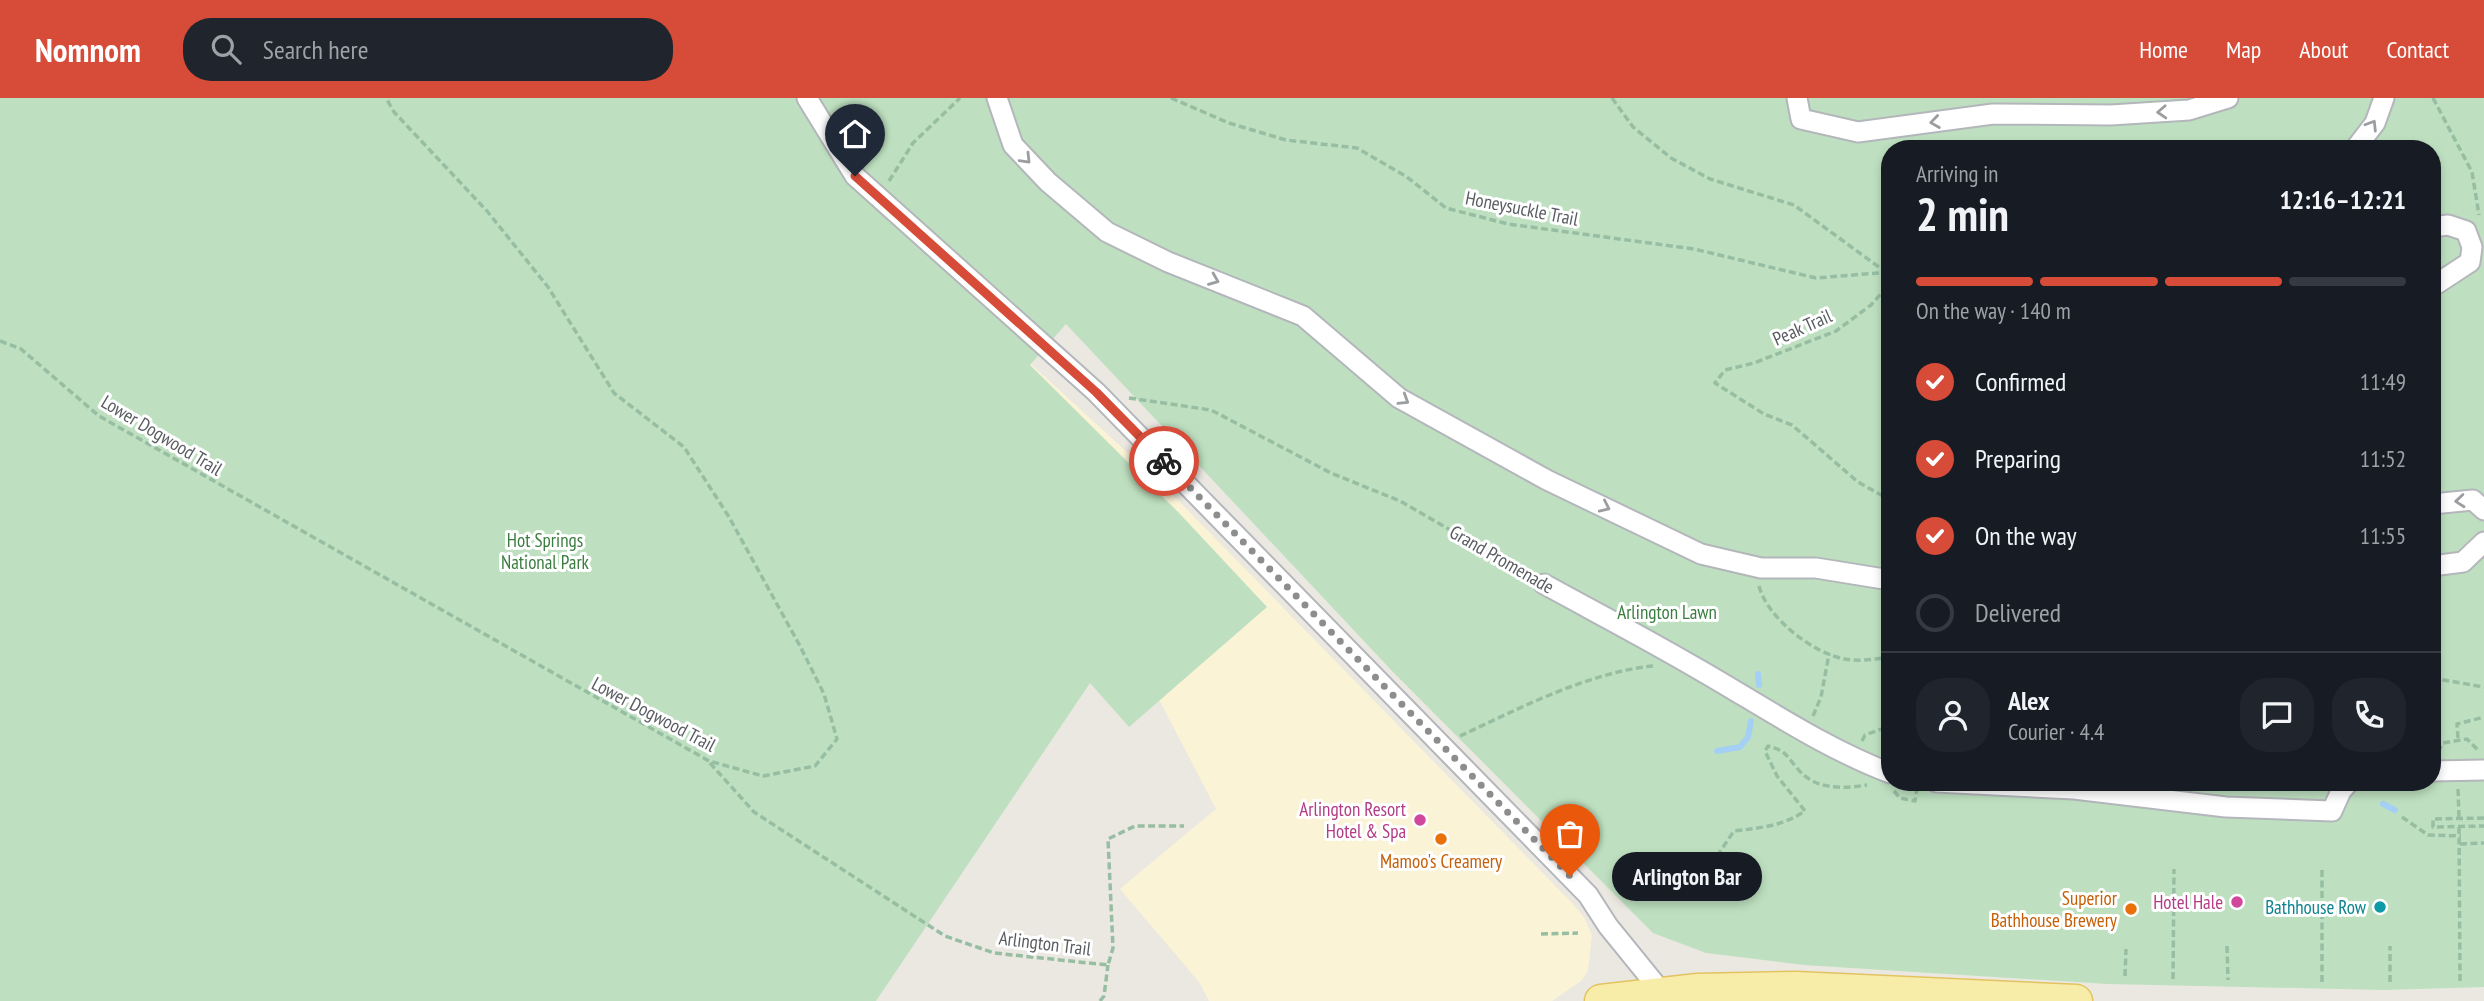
<!DOCTYPE html>
<html lang="en">
<head>
<meta charset="utf-8">
<style>
  body { margin:0; font-family:"PT Sans Narrow",sans-serif; background:#20242c; color:#f1f3f6; height:100vh; display:flex; flex-direction:column; font-size:26px; white-space:nowrap }
  * { box-sizing:border-box; margin:0 }
  p { font-size:23px; color:#9ea1a6 }
  .icon { flex:none; width:38px; height:38px; fill:none; stroke:currentColor; stroke-width:2; stroke-linecap:round; stroke-linejoin:round }
  .map { position:relative; flex:1; overflow:hidden }
  .details { position:absolute; left:1881px; top:42px; width:560px; height:651px; display:flex; flex-direction:column; background:#171b24; border-radius:28px; box-shadow:0 4px 10px #0003 }
  .details>* { flex:none }
  .pin { position:absolute; display:grid; place-items:center; width:60px; height:60px; color:#fff; margin:-72px -30px; border-radius:50% 50% 50% 0; rotate:-45deg; box-shadow:0 0 7px #0007 }
  .pin .icon { rotate:45deg }
  .courier { position:absolute; display:grid; place-items:center; width:70px; height:70px; margin:-35px; border:5px solid #d74b39; border-radius:50%; background:#fff; color:#222; box-shadow:0 2px 9px #0007 }
  .bubble { position:absolute; height:49px; border-radius:24px; background:#171b24; box-shadow:0 4px 10px #0003; font-size:23px; font-weight:600; line-height:49px; text-align:center }
  .overview em { font-style:normal; font-weight:600 }
  .overview div { display:flex; flex-direction:column-reverse }
  .overview { display:flex; align-items:center; justify-content:space-between; height:119px; padding:0 35px }
  h1 { font-size:46px; font-weight:600; line-height:52px }
  .bar { display:grid; grid-template-columns:repeat(4,1fr); gap:10px 7px; align-content:center; height:84px; padding:0 35px }
  .bar i { height:9px; border-radius:5px; background:#363941 }
  .bar .current { background:#d74b39 }
  .bar p { grid-column:span 4 }
  .line { display:flex; align-items:center; gap:18px; padding:0 35px; border-top:2px solid #363941 }
  .line div { flex:1 }
  .round { display:grid; place-items:center; flex:none; width:74px; height:74px; border-radius:28px; background:#20242c }
  ol { padding:0 35px; list-style:none }
  li { display:flex; align-items:center; gap:21px; height:77px }
  li p { margin-inline-start:auto }
  li .icon { padding:7px; border-radius:50%; background:#d74b39; color:#fff; stroke-width:4 }
  li:last-child { color:#9ea1a6 }
  li i { width:38px; height:38px; border:4px solid #363941; border-radius:50% }
  header { display:flex; align-items:center; gap:42px; box-sizing:border-box; height:98px; padding:0 35px; background:#d74b39; color:#fff }
  header strong { font-size:33px }
  nav { display:flex; gap:38px; margin-inline-start:auto; font-size:24px }
  .search { width:490px; height:63px; background:#20242c; display:flex; align-items:center; gap:18px; box-sizing:border-box; padding:0 24px; border-radius:28px; color:#9ea1a6; font-size:26px }
  .map>svg:first-child { display:block }
  .commercial { fill:#faf3d6 }
  .green { fill:#bee0c0; fill-rule:evenodd }
  .lines { fill:none; stroke-linecap:round; stroke-linejoin:round }
  .stream { stroke:#a4d0f6; stroke-width:6 }
  .street-casing { stroke:#b3b6ba; stroke-width:23 }
  .primary-casing { stroke:#e3c361; stroke-width:35 }
  .path { stroke:#97bea3; stroke-width:3.5; stroke-dasharray:7 3.5; stroke-linecap:butt }
  .street { stroke:#fff; stroke-width:19 }
  .primary { stroke:#f7eda9; stroke-width:32 }
  .oneway { stroke:#9b9da0 }
  .done { stroke:#8c8d8d; stroke-width:7; stroke-dasharray:0 12.6 }
  .route { stroke:#d74b39; stroke-width:9 }
  .hotel-dot { fill:#d1479c; stroke:#fff; stroke-width:2.5 }
  .food-dot { fill:#e8710a; stroke:#fff; stroke-width:2.5 }
  .culture-dot { fill:#0f9aa8; stroke:#fff; stroke-width:2.5 }
  .labels { text-anchor:middle; stroke-width:6; stroke-linejoin:round; paint-order:stroke }
  .street-label { font-size:19px; fill:#595c60; stroke:#fff }
  .park-label { font-size:19px; fill:#3b7d40; stroke:#fff }
  .hotel-label { font-size:19px; fill:#b23c85; stroke:#fff; text-anchor:end }
  .food-label { font-size:19px; fill:#c56008; stroke:#fff }
  .culture-label { font-size:19px; fill:#0d838f; stroke:#fff; text-anchor:end }
</style>
</head>
<body>
<header>
<strong>Nomnom</strong>
<div class="search"><svg class="icon" aria-label="search" viewBox="0 0 24 24"><circle cx="10" cy="10" r="6"/><path d="M15 15l6 6"/></svg>Search here</div>
<nav><a>Home</a><a>Map</a><a>About</a><a>Contact</a></nav>
</header>
<div class="map">
<svg width="2484" height="903" viewBox="0 0 2484 903">
  <rect width="100%" height="100%" fill="#eae8e0"/>
  <!-- commercial -->
  <path class="commercial" d="M983,222l183,168 405,414 13,15 8,18 -4,36 -7,10 -29,20h-343l-10,-19 -79,-93 96,-80 -64,-123z"/>
  <!-- green -->
  <path class="green" d="M0,0h2484v889l-100,3 -276,-6 -304,-19 -98,-12 -53,-20 -260,-261 -327,-348 -36,41 149,148 88,94 -138,120 -39,-44 -214,318h-876zM1890,51h542v633h-542z"/>
  <g class="lines">
    <!-- stream -->
    <path class="stream" d="M1758,576l1,11
      M1717,653l23,-4 8,-10 3,-16
      M2383,706l12,6"/>
    <!-- street casing -->
    <g class="street-casing">
      <path id="street" d="M807,0l48,78 241,216 492,503 20,31 56,69
        M997,0l16,47 35,37 59,50 61,30 135,54 96,82 148,82 154,74 60,14h55l74,12
        M1797,0l4,21 57,13 135,-18 118,1 78,-5 39,-12
        M2355,51l20,-26 9,-25
        M2432,129l16,-2 18,6 6,16 -2,15 -38,25
        M2432,406l41,-4 11,10
        M2432,468l31,-4 21,-20
        M1544,486c51,28 103,55 154,85 63,36 124,78 192,104
        M2432,673l52,-1
        M1936,684l138,7 152,18 106,4 9,-20 8,-9"/>
    </g>
    <!-- primary casing -->
    <g class="primary-casing">
      <path id="primary" d="M1601,903l97,-11 98,-2 280,13"/>
    </g>
    <!-- path -->
    <path class="path" d="M1171,0l58,25 57,17 71,8 50,29 39,31 62,16 186,25 122,29 74,-6
      M1612,0l21,29 38,31 39,21 84,26 93,68 1,13 -17,19 -35,26 -82,32 -29,7 -10,13 49,31 28,11 66,57 32,18
      M2433,0l39,74 7,43
      M889,83l24,-38 47,-45
      M0,243l21,8 78,67 610,345 54,15 52,-10 22,-27 -13,-45 -24,-48 -71,-129 -45,-70 -70,-54 -66,-106 -61,-76 -93,-99 -8,-14
      M1129,300l82,12 120,63 69,28 128,74
      M1759,488c8,32 55,68 86,73 15,3 30,0 45,-2
      M2432,580l52,9
      M1813,618l8,-19 8,-43
      M1460,638c58,-27 129,-64 193,-70
      M2458,640l-1,-14 27,-7
      M1862,643l3,-6 25,-9
      M2432,646l7,3
      M2438,654l5,-9 24,-4 11,11
      M710,665l44,49 191,124 49,17 114,12 5,-17 -5,-109 27,-13h49
      M2458,691l1,29
      M1894,693l6,7 15,3 2,-13
      M2402,719l26,18 33,1
      M2484,720l-51,1v8l51,-1
      M2459,729l1,154
      M2460,746l24,-1
      M1717,758l17,-25c26,-3 49,-5 71,-20l-28,-35 -12,-25 3,-5c18,5 17,8 29,22 17,22 45,21 70,17
      M2322,772v112
      M1541,836l37,-1
      M2227,848l1,34
      M2125,878l1,-27
      M2173,881l1,-110
      M2390,884v-36
      M1100,903l4,-5 4,-31"/>
    <!-- street -->
    <use href="#street" class="street"/>
    <!-- primary -->
    <use href="#primary" class="primary"/>
  </g>
  <!-- one-way arrows -->
  <defs><path id="oneway-chevron" d="M-2-3.5L2.5 0L-2 3.5" fill="none" stroke-width="1.6" stroke-linecap="round" stroke-linejoin="round" transform="scale(1.75)"/></defs>
  <g class="oneway">
    <use href="#oneway-chevron" transform="translate(2162 14) rotate(177)"/>
    <use href="#oneway-chevron" transform="translate(1935 24) rotate(172)"/>
    <use href="#oneway-chevron" transform="translate(2372 27) rotate(-58)"/>
    <use href="#oneway-chevron" transform="translate(1026 61) rotate(46)"/>
    <use href="#oneway-chevron" transform="translate(1214 182) rotate(22)"/>
    <use href="#oneway-chevron" transform="translate(1404 302) rotate(32)"/>
    <use href="#oneway-chevron" transform="translate(2460 403) rotate(175)"/>
    <use href="#oneway-chevron" transform="translate(1605 409) rotate(25)"/>
  </g>
  <g class="lines">
    <!-- done -->
    <path class="done" d="M1164,363l406,415"/>
    <!-- route -->
    <path class="route" d="M855,78l241,216 68,69"/>
  </g>
  <!-- markers -->
  <g class="hotel-dot">
    <circle cx="1420" cy="722" r="7"/>
    <circle cx="2237" cy="804" r="7"/>
  </g>
  <g class="food-dot">
    <circle cx="1441" cy="741" r="7"/>
    <circle cx="2131" cy="811" r="7"/>
  </g>
  <circle class="culture-dot" cx="2380" cy="809" r="7"/>
  <g class="labels">
    <!-- street labels -->
    <g class="street-label">
      <text transform="translate(1522 110) rotate(11)" y="7">Honeysuckle Trail</text>
      <text transform="translate(1802 229) rotate(-24)" y="7">Peak Trail</text>
      <text transform="translate(162 337) rotate(31)" y="7">Lower Dogwood Trail</text>
      <text transform="translate(1502 461) rotate(30)" y="7">Grand Promenade</text>
      <text transform="translate(654 616) rotate(28)" y="7">Lower Dogwood Trail</text>
      <text transform="translate(1045 845) rotate(7)" y="7">Arlington Trail</text>
    </g>
    <!-- park labels -->
    <g class="park-label">
      <text x="545" y="449">Hot Springs<tspan x="545" dy="22">National Park</tspan></text>
      <text x="1667" y="521">Arlington Lawn</text>
    </g>
    <!-- hotel labels -->
    <g class="hotel-label">
      <text x="1406" y="718">Arlington Resort<tspan x="1406" dy="22">Hotel &amp; Spa</tspan></text>
      <text x="2223" y="811">Hotel Hale</text>
    </g>
    <!-- food labels -->
    <g class="food-label">
      <text x="1441" y="770">Mamoo's Creamery</text>
      <text x="2117" y="807" text-anchor="end">Superior<tspan x="2117" dy="22">Bathhouse Brewery</tspan></text>
    </g>
    <!-- culture labels -->
    <g class="culture-label">
      <text x="2366" y="816">Bathhouse Row</text>
    </g>
  </g>
</svg>
<div class="pin" style="left:1570px;top:778px;background:#ea580c"><svg class="icon" aria-label="bag" viewBox="0 0 24 24"><path d="M5 8h14l-1 12H6zM9 8a3 3 0 0 1 6 0"/></svg></div>
<div class="pin" style="left:855px;top:78px;background:#1f2937"><svg class="icon" aria-label="home" viewBox="0 0 24 24"><path d="M3 11l9-7 9 7M6 9v11h12V9"/></svg></div>
<div class="courier" style="left:1164px;top:363px"><svg class="icon" aria-label="bike" viewBox="0 0 24 24"><circle cx="6" cy="16" r="4"/><circle cx="18" cy="16" r="4"/><path d="M6 16l4-8h5l3 8M10 8l3 8H6M13 5h3"/></svg></div>
<div class="bubble" style="left:1612px;top:754px;width:150px">Arlington Bar</div>
<section class="details">
<div class="overview"><div><h1>2 min</h1><p>Arriving in</p></div><em>12:16–12:21</em></div>
<div class="bar"><i class="current"></i><i class="current"></i><i class="current"></i><i></i><p>On the way · 140 m</p></div>
<ol>
<li><svg class="icon" aria-label="check" viewBox="0 0 24 24"><path d="M5 12l5 5 9-10"/></svg>Confirmed<p>11:49</p></li>
<li><svg class="icon" aria-label="check" viewBox="0 0 24 24"><path d="M5 12l5 5 9-10"/></svg>Preparing<p>11:52</p></li>
<li><svg class="icon" aria-label="check" viewBox="0 0 24 24"><path d="M5 12l5 5 9-10"/></svg>On the way<p>11:55</p></li>
<li><i></i>Delivered</li>
</ol>
<div class="line" style="height:126px"><a class="round"><svg class="icon" aria-label="person" viewBox="0 0 24 24"><circle cx="12" cy="8" r="4"/><path d="M4 21q1-7 8-7t8 7"/></svg></a><div><b>Alex</b><p>Courier · 4.4</p></div><a class="round"><svg class="icon" aria-label="chat" viewBox="0 0 24 24"><path d="M4 5h16v11H9l-5 4z"/></svg></a><a class="round"><svg class="icon" aria-label="phone" viewBox="0 0 24 24"><path d="M5 4h4l2 5-3 2q2 4 5 5l2-3 5 2v4C11 20 4 13 5 4z"/></svg></a></div>
</section>
</div>
</body>
</html>
